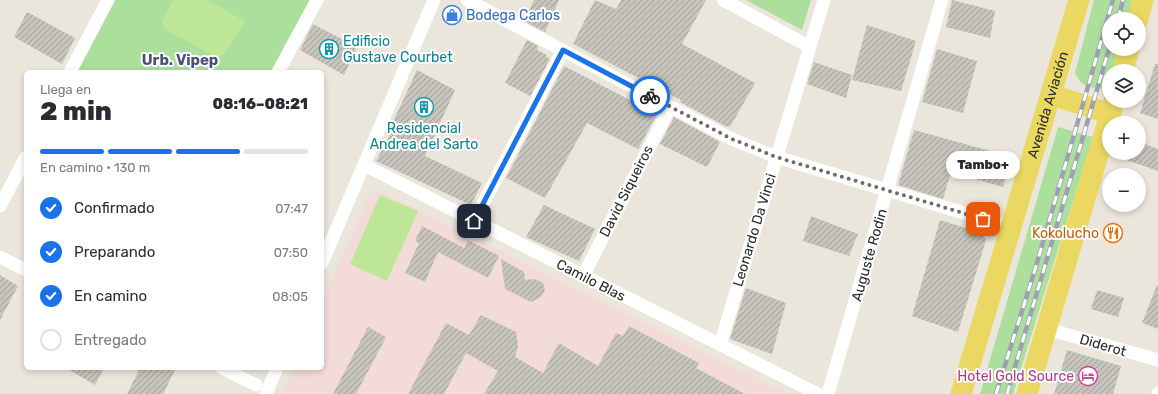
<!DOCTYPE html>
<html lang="es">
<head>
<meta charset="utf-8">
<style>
  body { margin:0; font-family:Rubik,sans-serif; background:#f7f7f7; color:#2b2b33; height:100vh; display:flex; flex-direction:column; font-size:15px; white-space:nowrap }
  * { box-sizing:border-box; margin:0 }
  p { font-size:13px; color:#7c7c81 }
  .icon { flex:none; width:22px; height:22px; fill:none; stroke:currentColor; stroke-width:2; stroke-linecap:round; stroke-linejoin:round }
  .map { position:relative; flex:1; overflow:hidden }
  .side { position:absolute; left:24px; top:70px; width:300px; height:300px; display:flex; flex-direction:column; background:#fff; border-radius:6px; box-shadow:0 2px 6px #0003 }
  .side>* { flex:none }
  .fabs { position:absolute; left:1102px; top:12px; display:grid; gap:8px }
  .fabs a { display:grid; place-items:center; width:44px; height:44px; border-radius:50%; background:#fff; box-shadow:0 2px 6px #0003; font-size:20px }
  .pin { position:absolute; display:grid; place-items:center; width:34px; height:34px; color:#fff; margin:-17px; border-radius:8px; box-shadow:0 2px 6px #0006 }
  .courier { position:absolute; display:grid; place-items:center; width:40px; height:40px; margin:-20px; border:3px solid #1a73e8; border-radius:50%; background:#fff; color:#222; box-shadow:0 1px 5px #0007 }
  .bubble { position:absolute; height:28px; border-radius:14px; background:#fff; box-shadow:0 2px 6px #0003; font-size:13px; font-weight:800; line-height:28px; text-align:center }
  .overview em { font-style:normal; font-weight:800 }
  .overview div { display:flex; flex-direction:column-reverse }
  .overview { display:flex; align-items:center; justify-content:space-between; height:68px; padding:0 16px }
  h1 { font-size:26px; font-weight:800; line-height:30px }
  .bar { display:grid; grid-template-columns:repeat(4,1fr); gap:6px 4px; align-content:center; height:48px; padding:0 16px }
  .bar i { height:5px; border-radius:3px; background:#e1e1e2 }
  .bar .on { background:#1a73e8 }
  .bar p { grid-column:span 4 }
  ol { padding:0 16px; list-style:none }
  li { display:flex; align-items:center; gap:12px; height:44px }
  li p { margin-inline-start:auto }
  li .icon { padding:4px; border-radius:50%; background:#1a73e8; color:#fff; stroke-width:4 }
  li:last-child { color:#7c7c81 }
  li i { width:22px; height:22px; border:2px solid #e1e1e2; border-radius:50% }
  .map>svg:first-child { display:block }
  .medical { fill:#f2dbd9 }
  .grass { fill:#abdf9b }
  .pitch { fill:#bde697 }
  .building { fill:url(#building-hatch) }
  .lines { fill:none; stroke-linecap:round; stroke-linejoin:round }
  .minor { stroke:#fff; stroke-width:13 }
  .primary { stroke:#ead862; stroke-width:21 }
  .rail-casing { stroke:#9fa0b3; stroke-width:4.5 }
  .rail { stroke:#fff; stroke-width:3; stroke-dasharray:9; stroke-linecap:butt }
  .done { stroke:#6e6c68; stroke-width:4; stroke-dasharray:0 7.2 }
  .route { stroke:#1a73e8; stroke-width:5 }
  .labels { text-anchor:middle; stroke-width:4; stroke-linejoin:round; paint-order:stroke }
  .shop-label { font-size:14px; fill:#366cbe; stroke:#fff; text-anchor:start }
  .culture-label { font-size:14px; fill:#0d838f; stroke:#fff; text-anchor:start }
  .street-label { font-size:14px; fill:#2a2a2a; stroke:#fff }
  .food-label { font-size:14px; fill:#c56008; stroke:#fff; text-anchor:end }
  .hotel-label { font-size:14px; fill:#b23c85; stroke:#fff; text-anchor:end }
  .neighbourhood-label { font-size:15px; font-weight:bold; fill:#4c5078; stroke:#fff }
</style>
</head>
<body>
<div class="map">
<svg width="1158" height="394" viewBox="0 0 1158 394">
  <defs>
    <pattern id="building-hatch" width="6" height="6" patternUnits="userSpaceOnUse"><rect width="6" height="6" fill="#c7c4bb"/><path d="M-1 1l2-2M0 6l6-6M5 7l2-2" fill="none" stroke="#a29f98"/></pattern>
  </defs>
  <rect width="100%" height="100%" fill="#ebe6dc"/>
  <!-- medical -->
  <path class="medical" d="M375,192h6l408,202h-506l11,-26h28v-66l47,-107z"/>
  <!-- grass -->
  <path class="grass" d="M114,0h197l-39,72h-196z
    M746,0h65l-9,30z
    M1094,0h40l-6,19h-19v30h10l-6,22h-4l-1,18c-17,-2 -25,1 -33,-16z
    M1058,127l35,10 -80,257h-33z"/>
  <!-- pitch -->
  <path class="pitch" d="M173,0h34l38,21 -22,35 -8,1 -50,-28 -3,-7z
    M380,195l38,16 -31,70 -37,-17z"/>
  <!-- building -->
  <path class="building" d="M534,0h25l-14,32 -21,-11z
    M595,0l21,9 5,-9h85l-24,44 73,39 -25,44 -2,-1 -1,1 -47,-25 1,-2 -108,-56z
    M952,0l43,11 -5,27 -44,-11z
    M27,12l48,26 -13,26 -48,-27z
    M313,24l44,23 -13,28 -44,-25z
    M867,25l49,16 -15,50 -49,-11z
    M527,40l11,6 -1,4 10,5 -1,2 4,2 -20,37 -25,-13z
    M937,49l40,12 -14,52 -41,-11z
    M814,62l38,13 -6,23 -39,-14z
    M1155,64h3v55l-18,-6z
    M564,66l93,48 -19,35 -51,-26 -42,75 -39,-20z
    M417,70l38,20 -30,66 57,27 -11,22 -95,-44 19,-36 -3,-1z
    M674,117l46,25 -13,25 -47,-23z
    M914,130l98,27 -9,30 -52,-15 -8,27 -45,-14z
    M1139,142l19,7v22l-46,-16v-2h27z
    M544,205l51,24 -16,32 -53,-24z
    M811,216l47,18 -9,22 -46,-15z
    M940,220l42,13 4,7 -28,92 -46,-16z
    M422,226l42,22 4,-8 31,16 -11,22 -50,-26 -13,30 -20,-9 14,-30 -4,-2z
    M501,259l23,13 1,8 10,-1 8,4 2,7 -4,7 -10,5 -26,-13z
    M0,275l18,11 -18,34z
    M1157,285h1v44l-16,-6z
    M746,288l40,15 -14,51 -42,-15z
    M1097,290l27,8 -6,19 -27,-8z
    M481,315l35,17 2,14 -3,11 28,16 16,-30 39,23 18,-33 7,3 6,-10 70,37 -3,5 49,26h-261l14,-23 -32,-18 -22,41h-36l38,-71 23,12z
    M368,327l18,10 -30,57h-23z
    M1067,350l54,16 -8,28h-59z
    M66,368h38l-9,17z
    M140,368h36l-13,26h-36z"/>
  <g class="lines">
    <!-- minor -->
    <path class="minor" d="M467,0l265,139 44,18 235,70
      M723,0l87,47
      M70,72l38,-72
      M278,72l39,-72
      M364,165l454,229
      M0,206l26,-49
      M474,221l89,-171
      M0,257l26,13
      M322,263l112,-263
      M583,276l87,-169
      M1047,329l111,31
      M720,345l104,-345
      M222,368l34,17
      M266,394l11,-26
      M828,394l114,-394
      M1158,394v-1"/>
    <!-- primary -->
    <g class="primary">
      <path d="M1138,19l5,-19"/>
      <path d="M1123,71l6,-22"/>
      <path d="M1052,95l59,19"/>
      <path id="s1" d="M961,394l118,-394"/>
      <path d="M1027,394l87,-293"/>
    </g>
    <!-- rail casing -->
    <g class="rail-casing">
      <path id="rail" d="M1118,19l5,-19
        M996,394l41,-131 76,-263
        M1007,394l102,-345"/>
    </g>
    <!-- rail -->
    <use href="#rail" class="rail"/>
  </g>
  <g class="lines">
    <!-- done -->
    <path class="done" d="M650,96l82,43 44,18 207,62"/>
    <!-- route -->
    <path class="route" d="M474,221l89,-171 87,46"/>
  </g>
  <!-- icons -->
  <defs>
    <g id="shop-ring" transform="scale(1)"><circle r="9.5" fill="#fff" stroke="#3f7fe0" stroke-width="1.5"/><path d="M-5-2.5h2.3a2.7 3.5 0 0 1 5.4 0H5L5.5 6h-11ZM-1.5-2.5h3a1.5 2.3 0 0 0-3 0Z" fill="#3f7fe0"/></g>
    <g id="building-ring" transform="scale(1)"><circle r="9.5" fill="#fff" stroke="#0f9aa8" stroke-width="1.5"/><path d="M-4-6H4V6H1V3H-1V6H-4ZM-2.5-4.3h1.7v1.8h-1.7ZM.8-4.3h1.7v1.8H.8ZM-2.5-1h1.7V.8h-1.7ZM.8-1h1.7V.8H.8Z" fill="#0f9aa8"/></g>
    <g id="restaurant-ring" transform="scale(1)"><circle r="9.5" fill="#fff" stroke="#e8710a" stroke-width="1.5"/><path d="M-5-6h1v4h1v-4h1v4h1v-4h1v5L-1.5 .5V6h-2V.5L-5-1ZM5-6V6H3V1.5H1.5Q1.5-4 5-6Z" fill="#e8710a"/></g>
    <g id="hotel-ring" transform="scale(1)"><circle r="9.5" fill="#fff" stroke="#d1479c" stroke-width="1.5"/><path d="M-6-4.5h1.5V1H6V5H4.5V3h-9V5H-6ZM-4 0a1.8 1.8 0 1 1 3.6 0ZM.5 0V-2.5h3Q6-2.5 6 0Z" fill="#d1479c"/></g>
  </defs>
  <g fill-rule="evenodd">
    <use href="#shop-ring" x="452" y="15"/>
    <use href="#building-ring" x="329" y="49"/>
    <use href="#building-ring" x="424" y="107"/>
    <use href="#restaurant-ring" x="1113" y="233"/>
    <use href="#hotel-ring" x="1088" y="376"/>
  </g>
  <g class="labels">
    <!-- shop labels -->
    <g class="shop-label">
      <text x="466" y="20">Bodega Carlos</text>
    </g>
    <!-- culture labels -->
    <g class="culture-label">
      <text x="343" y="46">Edificio<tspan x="343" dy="16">Gustave Courbet</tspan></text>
      <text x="424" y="133" text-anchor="middle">Residencial<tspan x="424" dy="16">Andrea del Sarto</tspan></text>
    </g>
    <!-- street labels -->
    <g class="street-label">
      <text dy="5" stroke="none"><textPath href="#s1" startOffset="302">Avenida Aviación</textPath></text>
      <text transform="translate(626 191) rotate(-63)" y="5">David Siqueiros</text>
      <text transform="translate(754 230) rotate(-73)" y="5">Leonardo Da Vinci</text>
      <text transform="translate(869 255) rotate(-74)" y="5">Auguste Rodin</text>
      <text transform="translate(591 280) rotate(27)" y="5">Camilo Blas</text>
      <text transform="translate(1103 345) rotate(16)" y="5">Diderot</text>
    </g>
    <!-- food labels -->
    <g class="food-label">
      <text x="1099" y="238">Kokolucho</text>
    </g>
    <!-- hotel labels -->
    <g class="hotel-label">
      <text x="1074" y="381">Hotel Gold Source</text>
    </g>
    <!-- neighbourhood labels -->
    <g class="neighbourhood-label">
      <text x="180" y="65">Urb. Vipep</text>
    </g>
  </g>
</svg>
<div class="fabs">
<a><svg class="icon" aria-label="locate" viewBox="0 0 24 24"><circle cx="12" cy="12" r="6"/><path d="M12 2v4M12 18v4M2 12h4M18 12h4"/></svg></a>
<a><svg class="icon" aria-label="layers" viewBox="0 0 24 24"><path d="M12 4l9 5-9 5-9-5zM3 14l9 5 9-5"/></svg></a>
<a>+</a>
<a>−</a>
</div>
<div class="pin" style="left:983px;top:219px;background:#ea580c"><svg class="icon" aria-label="bag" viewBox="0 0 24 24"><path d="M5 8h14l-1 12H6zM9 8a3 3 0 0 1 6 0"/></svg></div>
<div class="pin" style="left:474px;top:221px;background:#1f2937"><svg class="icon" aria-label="home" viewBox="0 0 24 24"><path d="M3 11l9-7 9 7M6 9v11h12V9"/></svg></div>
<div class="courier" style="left:650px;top:96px"><svg class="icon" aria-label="bike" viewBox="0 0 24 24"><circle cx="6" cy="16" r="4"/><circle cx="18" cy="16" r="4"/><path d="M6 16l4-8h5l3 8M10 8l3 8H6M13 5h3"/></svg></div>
<div class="bubble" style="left:946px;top:151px;width:74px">Tambo+</div>
<section class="side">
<div class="overview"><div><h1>2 min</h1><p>Llega en</p></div><em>08:16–08:21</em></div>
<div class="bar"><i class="on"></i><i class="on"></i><i class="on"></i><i></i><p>En camino · 130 m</p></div>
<ol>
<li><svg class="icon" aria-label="check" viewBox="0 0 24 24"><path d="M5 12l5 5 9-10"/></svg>Confirmado<p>07:47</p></li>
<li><svg class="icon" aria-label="check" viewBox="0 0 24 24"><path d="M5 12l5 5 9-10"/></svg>Preparando<p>07:50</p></li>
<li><svg class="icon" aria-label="check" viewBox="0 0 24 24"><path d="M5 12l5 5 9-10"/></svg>En camino<p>08:05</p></li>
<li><i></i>Entregado</li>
</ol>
</section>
</div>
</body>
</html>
